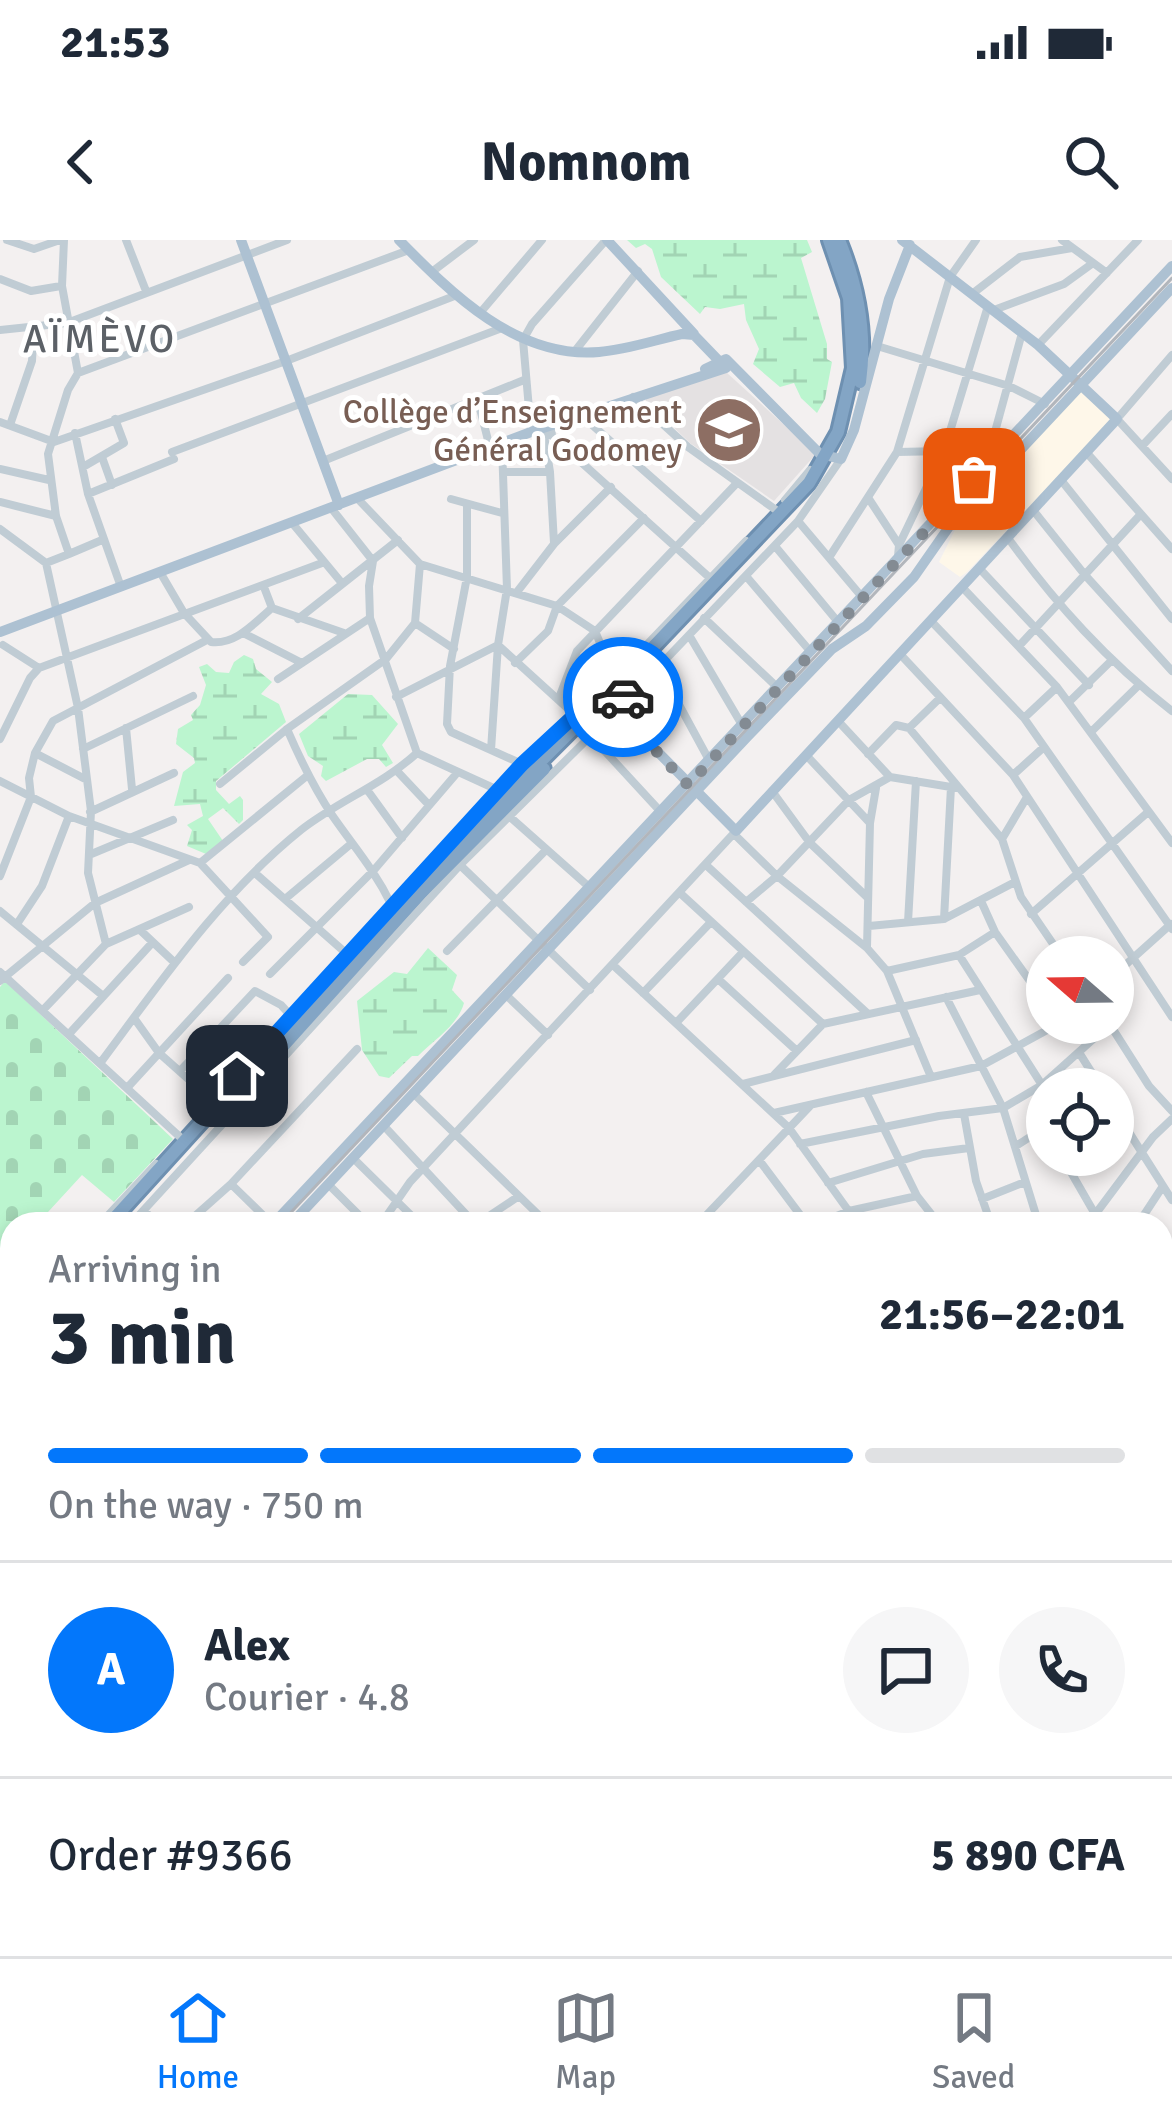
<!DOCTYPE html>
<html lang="en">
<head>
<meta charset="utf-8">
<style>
  body { margin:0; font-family:Signika,sans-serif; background:#f6f6f7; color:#1f2937; height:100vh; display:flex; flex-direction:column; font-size:45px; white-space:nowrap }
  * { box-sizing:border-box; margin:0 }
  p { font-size:39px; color:#747a83 }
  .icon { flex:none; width:66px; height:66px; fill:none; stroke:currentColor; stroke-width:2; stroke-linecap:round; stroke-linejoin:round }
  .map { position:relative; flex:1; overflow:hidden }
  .side { position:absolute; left:0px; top:972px; width:1173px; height:744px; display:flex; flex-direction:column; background:#fff; border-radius:36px 36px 0 0; box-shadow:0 6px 18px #0003 }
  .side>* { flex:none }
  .needle { width:78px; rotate:290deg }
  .controls { position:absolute; left:1026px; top:696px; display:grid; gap:24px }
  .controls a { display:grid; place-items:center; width:108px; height:108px; border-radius:50%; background:#fff; box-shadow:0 6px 18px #0003; font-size:60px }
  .pin { position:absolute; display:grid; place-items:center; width:102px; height:102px; color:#fff; margin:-51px; border-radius:24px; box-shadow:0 6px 18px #0006 }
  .courier { position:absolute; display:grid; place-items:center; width:120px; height:120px; margin:-60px; border:9px solid #0377fb; border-radius:50%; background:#fff; color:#222; box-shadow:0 3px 15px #0007 }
  .summary em { font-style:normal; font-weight:700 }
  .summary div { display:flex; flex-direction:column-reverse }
  .summary { display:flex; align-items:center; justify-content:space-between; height:204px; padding:0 48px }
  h1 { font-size:78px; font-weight:700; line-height:90px }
  .bar { display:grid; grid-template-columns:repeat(4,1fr); gap:18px 12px; align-content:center; height:144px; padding:0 48px }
  .bar i { height:15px; border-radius:9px; background:#e0e1e3 }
  .bar .on { background:#0377fb }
  .bar p { grid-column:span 4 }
  .line { display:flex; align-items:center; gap:30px; padding:0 48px; border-top:3px solid #e0e1e3 }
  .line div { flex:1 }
  .round { display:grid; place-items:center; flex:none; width:126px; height:126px; border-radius:63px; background:#f6f6f7 }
  .status { display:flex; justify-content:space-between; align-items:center; height:84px; padding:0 60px; background:#fff; direction:ltr }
  .status svg { height:33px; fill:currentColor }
  header { display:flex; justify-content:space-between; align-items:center; height:156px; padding:0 48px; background:#fff; font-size:54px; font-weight:700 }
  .tab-bar { display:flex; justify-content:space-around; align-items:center; height:168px; border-top:3px solid #e0e1e3; background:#fff; font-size:33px; color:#747a83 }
  .tab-bar a { display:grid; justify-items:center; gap:6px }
  .tab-bar .on { color:#0377fb }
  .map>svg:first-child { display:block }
  .commercial { fill:#fef7e9 }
  .education { fill:#e4e1e2 }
  .wetland { fill:url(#wetland-marsh) }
  .cemetery { fill:url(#cemetery-stones) }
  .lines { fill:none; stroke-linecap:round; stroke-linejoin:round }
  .highway-casing { stroke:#6e90b1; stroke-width:18 }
  .minor { stroke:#c0ccd4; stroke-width:8 }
  .major { stroke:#adc1d2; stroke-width:10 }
  .highway { stroke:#83a5c5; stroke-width:12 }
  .rail { stroke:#b2b6bc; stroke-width:3 }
  .done { stroke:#838b93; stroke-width:12; stroke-dasharray:0 21.6 }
  .route { stroke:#0377fb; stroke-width:15 }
  .labels { text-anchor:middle; stroke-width:10; stroke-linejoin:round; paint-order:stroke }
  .education-label { font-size:33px; fill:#785e54; stroke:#fff; text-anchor:end }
  .quarter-label { font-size:39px; letter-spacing:3px; fill:#5c6167; stroke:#fff }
</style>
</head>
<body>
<div class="status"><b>21:53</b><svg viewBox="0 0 49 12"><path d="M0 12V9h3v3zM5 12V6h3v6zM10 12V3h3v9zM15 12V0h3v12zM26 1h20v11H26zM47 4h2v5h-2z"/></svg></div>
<header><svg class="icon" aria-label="back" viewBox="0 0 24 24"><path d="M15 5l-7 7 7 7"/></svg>Nomnom<svg class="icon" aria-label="search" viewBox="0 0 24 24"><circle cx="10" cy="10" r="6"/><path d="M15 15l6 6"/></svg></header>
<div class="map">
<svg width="1172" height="1716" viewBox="0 0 1172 1716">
  <defs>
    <pattern id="wetland-marsh" width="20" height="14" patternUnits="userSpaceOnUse" patternTransform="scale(3)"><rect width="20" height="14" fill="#bbf5cf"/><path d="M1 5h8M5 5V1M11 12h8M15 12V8" fill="none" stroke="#a2d4b4"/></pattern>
    <pattern id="cemetery-stones" width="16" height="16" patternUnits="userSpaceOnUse" patternTransform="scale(3)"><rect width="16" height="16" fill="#bbf5cf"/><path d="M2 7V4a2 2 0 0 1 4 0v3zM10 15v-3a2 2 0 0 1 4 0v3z" fill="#a2d4b4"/></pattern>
  </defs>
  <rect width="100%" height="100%" fill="#f3f0f0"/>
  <!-- commercial -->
  <path class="commercial" d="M1084,146l25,28v8l-142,150 -7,5 -21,-15 19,-38z"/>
  <!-- education -->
  <path class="education" d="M726,132l90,82 -42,47 -84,-58 -44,-42v-4z"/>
  <!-- wetland -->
  <path class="wetland" d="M627,0h180l5,12 -11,6 26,86v15l5,3 -7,37 -8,14 -16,-15 -7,-15 -14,4 -27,-23 6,-15 -13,-29 -2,-16 -24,5 -15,-2 -5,7 -39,-37 -9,-28 -7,-5 -9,4z
    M244,415l9,4 3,10 16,13 -11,12 18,10 7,18 -70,59v9l13,14 11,-8 3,4v20l-4,4 -16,-16 -15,11 15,22 -17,13 -19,-8 5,-16 -5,-5 16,-9 -3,-12 -26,2 9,-34 12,-9 -1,-5 -18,-14 2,-15 15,-9 -2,-5 9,-10 6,-20 -7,-18 8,-3 9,8 13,1 5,-11z
    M348,454l24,1 26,29 -16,21 11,18 -7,4 -7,-8h-12l-41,22 -5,-5 2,-10 -15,-10 -9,-22z
    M428,708l29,27 -5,15 12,13c-6,22 -30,37 -46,53h-6l-23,22 -10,-2 -17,-26 -5,-49 37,-29 13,2z"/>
  <!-- cemetery -->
  <path class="cemetery" d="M5,741l168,158 -59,63 -32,-27 -45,49h-25v28l-12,13v-278z"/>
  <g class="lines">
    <!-- highway casing -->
    <g class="highway-casing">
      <path id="highway" d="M839,0c19,46 28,92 21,142
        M223,873l198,-220 123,-124
        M109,984l305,-336 203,-203 192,-202 29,-51 15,-64 -4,-70 -20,-58
        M0,1113l12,-13"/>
    </g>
    <!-- minor -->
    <path class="minor" d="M7,0l27,9 26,-9
      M126,0l20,51
      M1062,0l45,33
      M433,31l41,-31
      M0,39l31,12 30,-5
      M972,54l48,-37 52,-9
      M994,70l70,-26 29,-21
      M480,73l62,-73
      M0,90l67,-7 220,-83
      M1038,105l100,-105
      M877,106l132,40 36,18
      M575,111l63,-80
      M1172,115l-55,64 55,60
      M78,133l331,-123
      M477,157l13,51
      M633,157l55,50 88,63
      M582,176l119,105
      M0,182l54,20 232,-81 171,-66
      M10,185l22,-64 2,-37
      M551,186l1,10 158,142
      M543,189l7,43 4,71
      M531,192l-8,-92 9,-16 74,-84
      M75,193l13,61 33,93
      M1142,206l30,-32
      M172,212l330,-124
      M897,212l47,-1 29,27
      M1087,213l85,96
      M102,217l10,28
      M323,221l201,-81
      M987,221l35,-128
      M83,227l41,-24 -9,-24
      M0,229l49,11
      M503,232h47
      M1061,240l111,139
      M88,254l86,-35
      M357,258l63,66 137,42 38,25 21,50
      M451,259l51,14
      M869,259l30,46
      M785,260l25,-30
      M0,262l56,14
      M467,264v73l-17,89 -3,58 4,8 71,32
      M332,269l41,52 -4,25 1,32 47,135 83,38
      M1033,270l52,65 87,96
      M798,281l64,76
      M293,284l48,58
      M0,289l46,34 32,145 13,103 -3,62 18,71
      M1008,298c48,66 99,123 164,173
      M775,306l63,76
      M69,314l33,-14
      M830,316l67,-104 53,-175 26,-37
      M898,316l1,-11 45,-94 44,-145
      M46,323l23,-9 -13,-38 -8,-62 20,-64 10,-17 -16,-87 2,-46
      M979,328l110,117
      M160,332l24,41 27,29c25,3 43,-19 61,-34
      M746,336l64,75
      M264,347l8,21 72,25
      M962,347l95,100 115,156
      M517,352l37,-48 57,-57
      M704,378l73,69
      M298,379l100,-79
      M931,381l93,97 148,211
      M415,383l39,26
      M243,393l59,30
      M689,395l53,90
      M3,405l36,23
      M499,406l77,70
      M1019,406l122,-132
      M900,414l113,121 159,242
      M515,423l33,-32 9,-25 87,-88
      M658,426l51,94
      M278,439l92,-61
      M396,457l102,-52
      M559,458l18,-47 159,-167
      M1069,462l42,-41
      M1024,478l33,-31
      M838,481l52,56 67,11
      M126,488l6,61
      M909,488l93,111 19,58 41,60
      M287,489c13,30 27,59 45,86 22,32 42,54 59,89
      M1092,491l46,-45
      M590,495l70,76
      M0,499l30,-61 9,-10 283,-105
      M83,509l110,-53
      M491,510l7,-105 9,-56 -5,-144
      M35,513l52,27
      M868,514l28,-29 13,3 31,-30
      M806,515l63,67
      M397,531l31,33
      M1013,535l31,-28
      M0,541l69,35 131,47 68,74 -25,25
      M220,544l67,-55 99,-70 29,-36 5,-59
      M368,551l34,47
      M772,551l38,52 57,54
      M90,572l84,-39
      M509,576l79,70
      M734,594l43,42 90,72 20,23 44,106
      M1002,599l25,-42
      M89,615l84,-35
      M433,620l89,-96 93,-86 131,-137
      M200,623l108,-88
      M460,625l130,125
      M706,625l161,148
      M255,633l92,81
      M0,636l31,-79 -2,-19 6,-25 18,-32 154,-81
      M680,653l143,131
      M285,659l67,-56
      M981,661l14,31 52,73
      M746,662l31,-26 72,-76 41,-23
      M0,671l102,84
      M1031,674l116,-101
      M944,679l7,-132
      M908,682l8,-141
      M17,684l25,-38 27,-70
      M869,686l75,-7 71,-37
      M140,690l34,32
      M867,707l3,-124 6,-35
      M447,711l99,-101
      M959,715l83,130
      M613,725l176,163 69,96
      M887,731l72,-16 36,-23
      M0,732l180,165
      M270,734l104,-104 83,-97
      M1113,736l58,-52
      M718,739l79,72
      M0,741l95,-78 94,-43
      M643,753l68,-71
      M506,755l42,40
      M946,757l57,111 33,107 -5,9
      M43,770l63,-66 83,-37
      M134,778l25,35 54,48
      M676,783l67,-71
      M1109,783l40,63 23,25
      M69,794l83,-91
      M1080,814l22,35
      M101,822c61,-82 119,-167 200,-232 37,-29 81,-45 116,-77
      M180,831l75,-80 26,14 11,12
      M773,836l50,-52 157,-34
      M743,844l173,-44
      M127,848l101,-110
      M866,852l51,104 22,28
      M415,855l133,129
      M1113,867l59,93
      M774,873l207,-47 79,-43
      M964,874l12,67 15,43
      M384,886l91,98
      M800,904l139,-28 64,-8 39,-23 68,-61
      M1016,906l31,-20
      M1061,915l34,59
      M353,918l67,66
      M759,920l48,64
      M1066,925l12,-10
      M828,943l95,-29 46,-6
      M231,944l41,40
      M328,944l40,40
      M982,959l43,-17
      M144,971l15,13
      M301,973l12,11
      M100,984l56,-60
      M131,984l329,-359 165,-163 173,-181 43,-62
      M186,984l45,-40 126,-135
      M381,984l29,-42 326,-351
      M477,984l42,-28
      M698,984l113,-119
      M817,984l32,-13 68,-15
      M1088,984l65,-87 19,-18
      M1138,984l25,-38
      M1161,1015l11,19
      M1161,1075l11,-9
      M0,1090l12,-13
      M1161,1097l11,20
      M1161,1122l10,-6
      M2,1124l10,10
      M0,1126l12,-13
      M0,1192l12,11
      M1161,1195l11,13
      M0,1256l12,11
      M0,1321l12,11
      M1161,1322l11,-45
      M1161,1326l11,14
      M1161,1385l11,-1
      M0,1389l12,13
      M1161,1438l11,-1
      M1161,1490h11
      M0,1511l12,12
      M1161,1545l11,-1
      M5,1564l7,18
      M0,1568l12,-10
      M1161,1593l11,-1
      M0,1630l12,13
      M1161,1695l9,-1
      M188,1704l13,12
      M267,1704l11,12
      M408,1704l11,11
      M616,1704l3,12
      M657,1704l2,12
      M747,1704l3,12
      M856,1704l1,12
      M927,1704l2,12
      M978,1704v12
      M73,1715l16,-11
      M4,1716l8,-17
      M140,1716l15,-12
      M219,1716l11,-12
      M298,1716l5,-12
      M356,1716l11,-12"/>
    <!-- major -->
    <path class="major" d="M241,0l98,265
      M399,0c53,54 118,119 200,112 27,-2 56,-12 83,-18l12,1 27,28
      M607,0l87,94
      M705,129l21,-10 94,95 21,5 13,-29 35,-131 21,-54
      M0,392l531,-200 195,-64
      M617,445l28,54 91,92 381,-412 -79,-74 -136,-105
      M273,984l899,-958
      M291,984l457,-488 84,-87 34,-23 48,-49 37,-53 221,-236
      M0,1471l12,-27
      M0,1505l12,-27"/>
    <!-- highway -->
    <use href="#highway" class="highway"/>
    <!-- rail -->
    <path class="rail" d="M280,984l892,-946
      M0,1489l12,-29"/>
  </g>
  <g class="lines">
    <!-- done -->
    <path class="done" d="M623,457l22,42 43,46 286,-306"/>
    <!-- route -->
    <path class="route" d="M237,836l285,-312 93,-86 8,19"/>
  </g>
  <!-- icons -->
  <defs>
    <g id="school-disc" transform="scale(3.45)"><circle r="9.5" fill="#8d6e63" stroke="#fff"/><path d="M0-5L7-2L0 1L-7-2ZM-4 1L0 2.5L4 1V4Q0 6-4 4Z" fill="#fff"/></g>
  </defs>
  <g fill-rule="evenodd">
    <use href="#school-disc" x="729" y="190"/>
  </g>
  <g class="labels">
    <!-- education labels -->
    <g class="education-label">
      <text x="682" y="183">Collège d’Enseignement<tspan x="682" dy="38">Général Godomey</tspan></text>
    </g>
    <!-- quarter labels -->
    <g class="quarter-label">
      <text x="100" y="112">AÏMÈVO</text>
    </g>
  </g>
</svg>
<div class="controls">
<a><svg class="needle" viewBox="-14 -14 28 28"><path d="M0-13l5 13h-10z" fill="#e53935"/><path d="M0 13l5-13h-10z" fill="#747a83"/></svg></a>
<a><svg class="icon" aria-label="locate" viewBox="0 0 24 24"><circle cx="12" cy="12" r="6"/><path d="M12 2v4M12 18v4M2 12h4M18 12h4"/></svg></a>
</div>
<div class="pin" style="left:974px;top:239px;background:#ea580c"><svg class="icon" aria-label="bag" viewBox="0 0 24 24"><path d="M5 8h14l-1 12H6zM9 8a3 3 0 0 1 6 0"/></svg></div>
<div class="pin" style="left:237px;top:836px;background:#1f2937"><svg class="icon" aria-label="home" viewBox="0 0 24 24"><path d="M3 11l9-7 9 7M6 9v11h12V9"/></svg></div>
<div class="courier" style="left:623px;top:457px"><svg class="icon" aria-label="car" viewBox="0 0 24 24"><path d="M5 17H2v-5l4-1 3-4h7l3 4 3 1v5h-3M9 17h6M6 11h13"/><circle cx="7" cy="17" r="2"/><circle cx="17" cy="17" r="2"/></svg></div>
<section class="side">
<div class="summary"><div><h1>3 min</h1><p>Arriving in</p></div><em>21:56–22:01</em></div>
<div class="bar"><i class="on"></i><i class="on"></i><i class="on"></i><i></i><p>On the way · 750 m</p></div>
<div class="line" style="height:216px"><b class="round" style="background:#0377fb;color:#fff">A</b><div><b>Alex</b><p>Courier · 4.8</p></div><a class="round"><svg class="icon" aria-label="chat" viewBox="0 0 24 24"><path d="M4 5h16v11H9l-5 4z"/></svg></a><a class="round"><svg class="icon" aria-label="phone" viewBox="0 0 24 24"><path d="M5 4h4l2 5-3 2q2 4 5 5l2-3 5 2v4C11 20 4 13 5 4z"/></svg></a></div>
<div class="line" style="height:156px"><div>Order #9366</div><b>5 890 CFA</b></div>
</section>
</div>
<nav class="tab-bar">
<a class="on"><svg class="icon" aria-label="home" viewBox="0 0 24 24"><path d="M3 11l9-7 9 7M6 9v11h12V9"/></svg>Home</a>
<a><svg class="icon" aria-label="map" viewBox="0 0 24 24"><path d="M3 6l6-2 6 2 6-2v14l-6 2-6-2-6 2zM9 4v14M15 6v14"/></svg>Map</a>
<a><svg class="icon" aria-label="saved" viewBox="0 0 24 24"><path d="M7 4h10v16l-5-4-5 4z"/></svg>Saved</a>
</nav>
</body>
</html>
